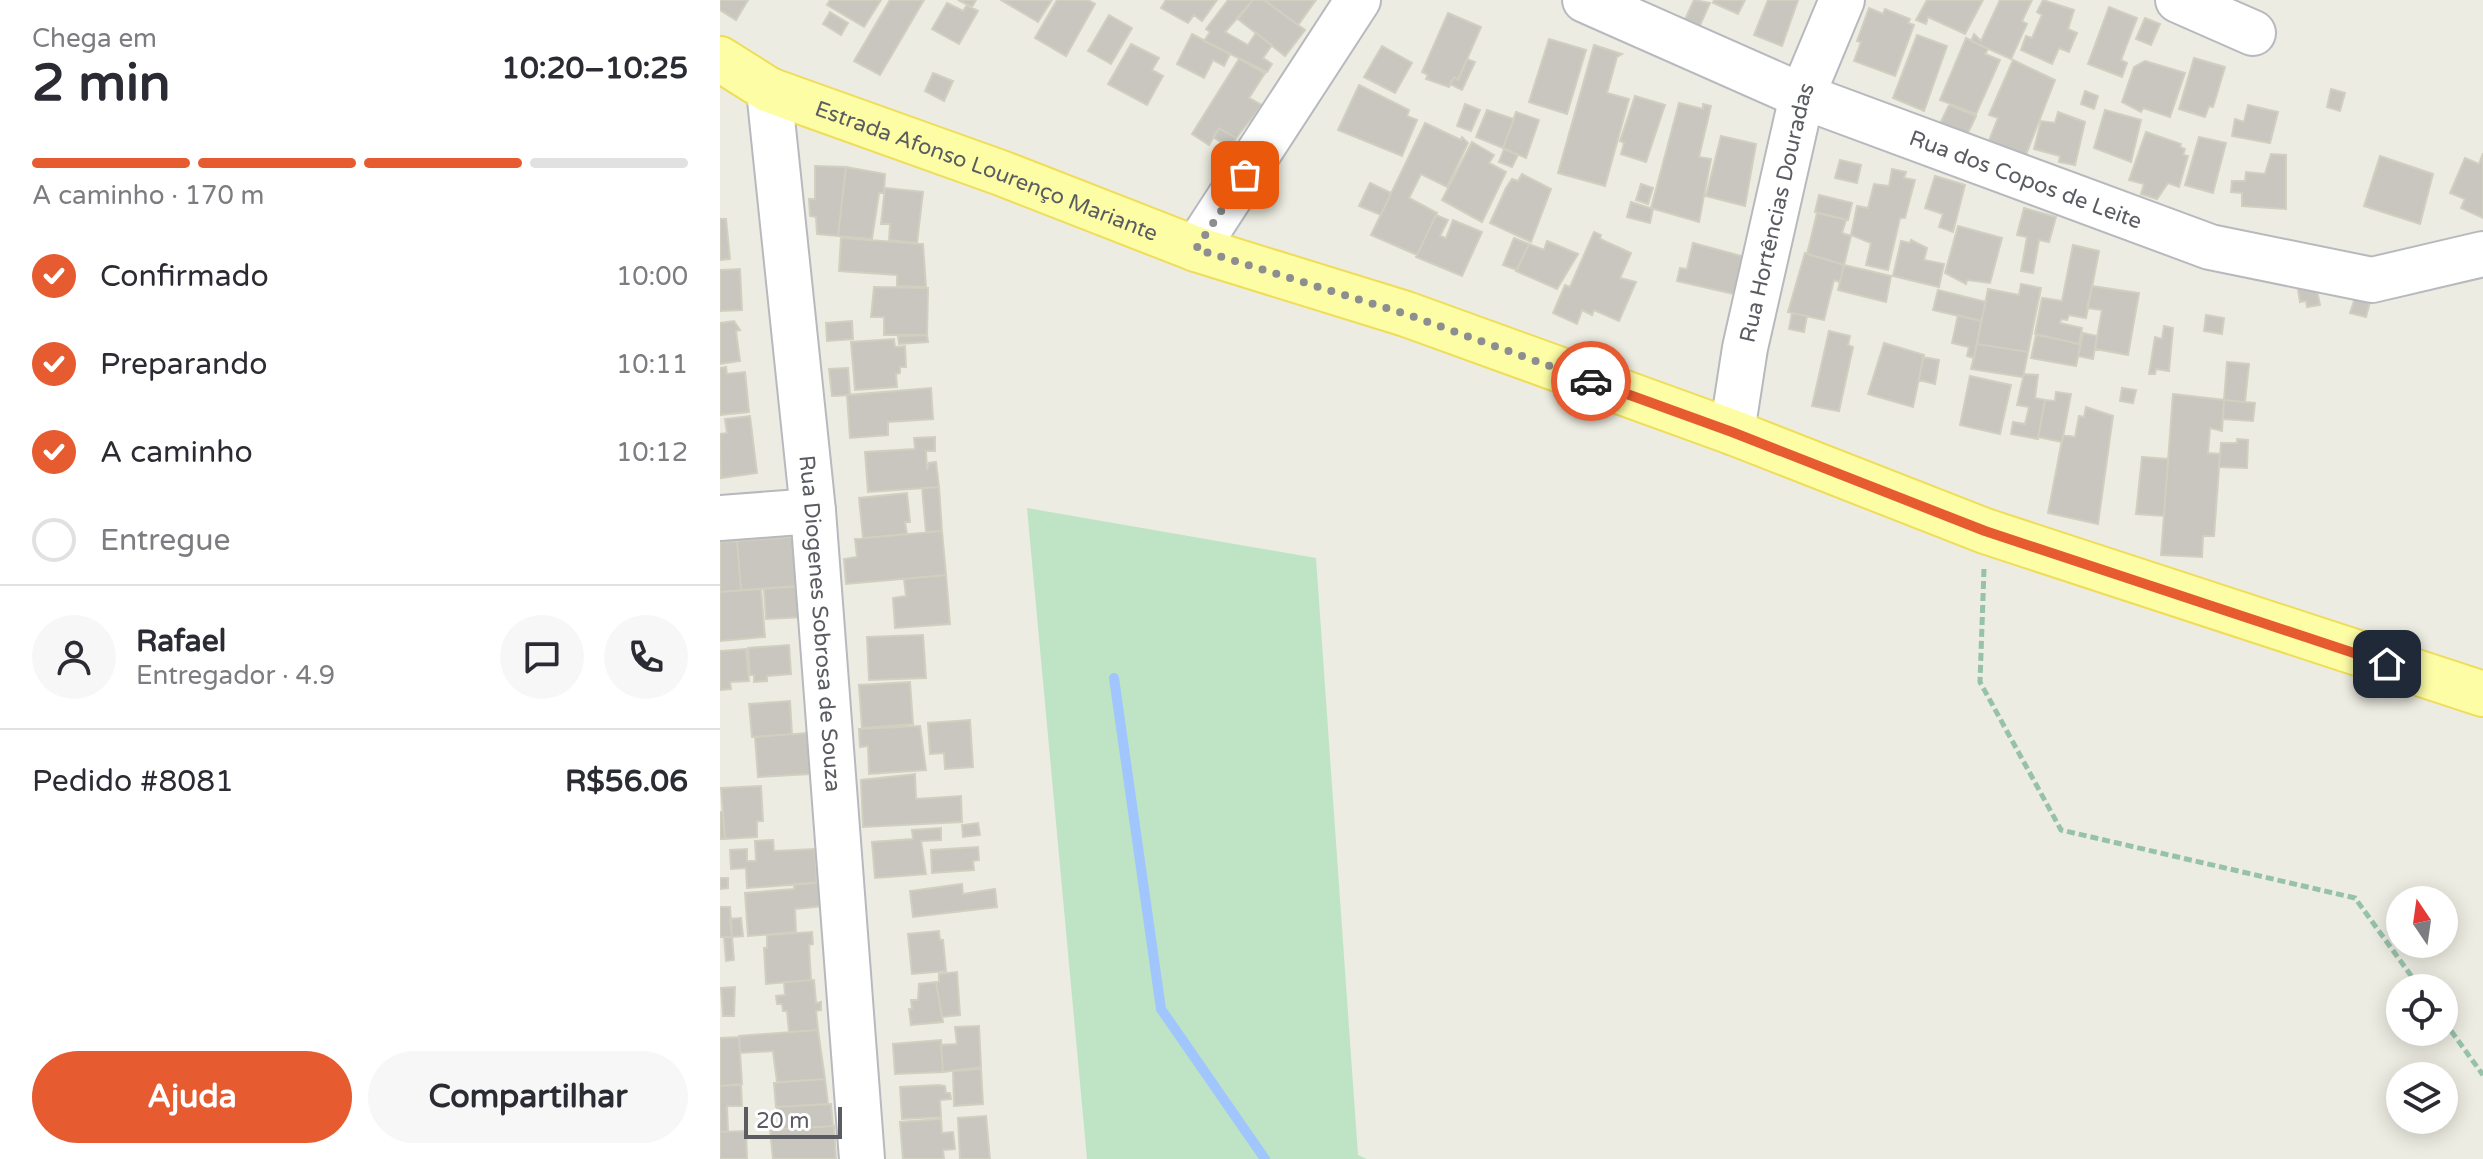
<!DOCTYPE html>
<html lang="pt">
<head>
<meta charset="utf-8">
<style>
  body { margin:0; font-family:"Varela Round",sans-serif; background:#f7f7f7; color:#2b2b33; height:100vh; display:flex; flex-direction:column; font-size:30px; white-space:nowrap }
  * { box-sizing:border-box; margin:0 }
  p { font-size:26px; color:#7c7c81 }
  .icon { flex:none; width:44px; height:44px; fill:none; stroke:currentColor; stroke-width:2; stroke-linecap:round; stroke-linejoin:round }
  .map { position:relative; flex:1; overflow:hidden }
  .panel { display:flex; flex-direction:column; background:#fff; width:720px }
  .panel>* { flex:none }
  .needle { width:52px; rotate:347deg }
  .buttons { position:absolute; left:1666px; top:886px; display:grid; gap:16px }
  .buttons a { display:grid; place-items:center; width:72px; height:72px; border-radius:50%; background:#fff; box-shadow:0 4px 20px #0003; font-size:40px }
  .scale { position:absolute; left:24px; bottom:20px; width:98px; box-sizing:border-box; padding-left:8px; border:4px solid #5a5c62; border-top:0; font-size:22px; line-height:28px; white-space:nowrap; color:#5a5c62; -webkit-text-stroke:6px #fff; paint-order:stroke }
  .pin { position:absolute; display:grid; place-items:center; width:68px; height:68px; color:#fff; margin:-34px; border-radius:16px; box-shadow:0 4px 12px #0006 }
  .courier { position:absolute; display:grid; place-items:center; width:80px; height:80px; margin:-40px; border:6px solid #e65b2f; border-radius:50%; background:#fff; color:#222; box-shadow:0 2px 10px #0007 }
  .head em { font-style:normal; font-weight:800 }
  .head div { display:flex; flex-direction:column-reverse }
  .head { display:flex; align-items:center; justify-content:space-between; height:136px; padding:0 32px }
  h1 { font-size:52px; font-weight:800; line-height:60px }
  .bar { display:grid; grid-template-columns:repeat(4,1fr); gap:12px 8px; align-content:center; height:96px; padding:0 32px }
  .bar i { height:10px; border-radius:6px; background:#e1e1e2 }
  .bar .on { background:#e65b2f }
  .bar p { grid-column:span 4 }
  .line { display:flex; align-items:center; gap:20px; padding:0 32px; border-top:2px solid #e1e1e2 }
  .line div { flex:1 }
  .round { display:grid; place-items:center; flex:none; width:84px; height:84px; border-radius:42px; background:#f7f7f7 }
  ol { padding:0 32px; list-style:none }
  li { display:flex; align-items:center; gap:24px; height:88px }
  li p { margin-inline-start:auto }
  li .icon { padding:8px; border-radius:50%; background:#e65b2f; color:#fff; stroke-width:4 }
  li:last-child { color:#7c7c81 }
  li i { width:44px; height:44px; border:4px solid #e1e1e2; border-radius:50% }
  .action { display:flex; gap:16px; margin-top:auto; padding:16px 32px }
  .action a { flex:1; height:92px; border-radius:48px; background:#e65b2f; color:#fff; font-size:32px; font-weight:800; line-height:92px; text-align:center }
  .action a+a { background:#f7f7f7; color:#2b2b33 }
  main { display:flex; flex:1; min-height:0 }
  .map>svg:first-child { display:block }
  .green { fill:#bee4c5 }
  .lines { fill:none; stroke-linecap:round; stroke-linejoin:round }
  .stream { stroke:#a1c6fd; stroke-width:10 }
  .building { fill:#c8c6bf; stroke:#d1cfc0; stroke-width:2 }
  .minor-casing { stroke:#b7b9be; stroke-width:48 }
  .major-casing { stroke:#efdd59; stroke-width:48 }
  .path { stroke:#96c2aa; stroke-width:5; stroke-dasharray:8 4; stroke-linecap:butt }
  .minor { stroke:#fff; stroke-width:44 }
  .major { stroke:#fdfda6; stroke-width:44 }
  .done { stroke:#8d8e8f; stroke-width:8; stroke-dasharray:0 14.4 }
  .route { stroke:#e65b2f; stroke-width:10 }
  .labels { text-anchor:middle; stroke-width:6; stroke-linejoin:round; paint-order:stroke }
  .street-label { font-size:22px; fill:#5a5c62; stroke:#fff }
</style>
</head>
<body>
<main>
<section class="panel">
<div class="head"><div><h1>2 min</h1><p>Chega em</p></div><em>10:20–10:25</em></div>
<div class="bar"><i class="on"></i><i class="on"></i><i class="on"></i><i></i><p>A caminho · 170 m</p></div>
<ol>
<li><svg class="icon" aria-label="check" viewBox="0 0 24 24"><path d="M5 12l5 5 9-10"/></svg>Confirmado<p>10:00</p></li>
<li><svg class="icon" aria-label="check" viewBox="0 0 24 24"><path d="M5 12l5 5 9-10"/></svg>Preparando<p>10:11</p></li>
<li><svg class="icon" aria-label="check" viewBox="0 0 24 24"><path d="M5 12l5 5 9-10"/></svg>A caminho<p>10:12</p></li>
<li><i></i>Entregue</li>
</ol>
<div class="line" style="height:144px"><a class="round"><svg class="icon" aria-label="person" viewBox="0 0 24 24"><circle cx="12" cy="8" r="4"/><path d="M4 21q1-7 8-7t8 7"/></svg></a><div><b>Rafael</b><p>Entregador · 4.9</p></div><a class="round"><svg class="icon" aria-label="chat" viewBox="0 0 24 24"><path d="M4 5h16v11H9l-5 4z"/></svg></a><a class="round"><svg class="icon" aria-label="phone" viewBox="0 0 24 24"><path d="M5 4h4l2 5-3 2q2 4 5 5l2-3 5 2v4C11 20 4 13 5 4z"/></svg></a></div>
<div class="line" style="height:104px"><div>Pedido #8081</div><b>R$56.06</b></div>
<div class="action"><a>Ajuda</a><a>Compartilhar</a></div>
</section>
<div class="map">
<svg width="1763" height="1159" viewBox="0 0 1763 1159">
  <rect width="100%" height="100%" fill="#edece2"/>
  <!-- green -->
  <path class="green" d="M307,508l289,50 42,597 9,4h-280z"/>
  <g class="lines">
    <!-- stream -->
    <path class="stream" d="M394,678l47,331 104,150"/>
  </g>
  <!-- building -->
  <path class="building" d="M0,0h28l-12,20 -16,-10z
    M110,0h51l-17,27 -37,-22z
    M170,0h34l-44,75 -26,-14z
    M238,0h18l-4,7z
    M281,0h51l-14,22z
    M337,0h31l7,4 -29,52 -31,-18z
    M446,0h51l-15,21 -8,-6 -6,8 -27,-15z
    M508,0h25l-28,32 23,13 8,-12 16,12 -9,13 9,6 -5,8 -63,-31 6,-9 -4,-3z
    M533,0h11l41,30 -20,26 -47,-37z
    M544,0h52l-18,25z
    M974,0l16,3 -13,29 -15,-6z
    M994,0h31l-7,14 -25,-11z
    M1048,0h30l-16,46 -28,-11z
    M1207,0h56l-18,34 -37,-17 -2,7 -10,-4z
    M1280,0h32l-10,21 5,3 -16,35 -40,-18 3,-7 7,7z
    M1323,0l31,10 -6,19 9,4 -8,19 -10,-4 -7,16 -31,-14 5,-14 6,2 10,-23 -5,-3z
    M227,3l16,8 4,-6 11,6 -19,33 -27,-15z
    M1389,7l28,11 -16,42 6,3 -5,14 -34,-13z
    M1149,8l14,6 2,-5 25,10 -2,4 6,2 -19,51 -41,-15 7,-19 -4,-1z
    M110,12l18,11 -7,12 -18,-11z
    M728,13l33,14 -23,53 -4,-3 -5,10 -23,-8 2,-4 -6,-3z
    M389,15l23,13 -21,36 -23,-13z
    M1425,18l15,6 -9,21 -15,-6z
    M472,34l38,20 -6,12 -11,-6 -9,18 -27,-14z
    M1197,35l30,11 -23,65 -31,-13z
    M1246,38l22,11 -3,5 15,6 -24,54 -36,-14z
    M829,39l37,11 -19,64 -38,-12z
    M411,44l28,14 -7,12 11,6 -16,29 -39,-21z
    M874,45l28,9 -5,3 -10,36 22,6 -24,87 -47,-13z
    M662,46l30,17 -17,30 -31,-16z
    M1474,58l31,9 -12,40 -4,-1 -4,11 -26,-8z
    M519,59l26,14 -16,25 13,7 -26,33 -17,-10 -10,17 -17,-11z
    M747,59l8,3 -13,28 -12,-6 4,-7 4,3z
    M1293,60l42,20 -33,85 -38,-12 14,-35 -9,-3z
    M1425,61l40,12 -15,44 -27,-9 -2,4 -19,-10 12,-35z
    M213,73l20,8 -9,20 -19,-10z
    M639,85l50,25 -2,6 10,4 -15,36 -64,-26z
    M1611,89l14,4 -5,18 -13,-4z
    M1365,91l13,5 -4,13 -13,-5z
    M915,96l30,9 -19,57 -25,-8 3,-11 -4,-2z
    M959,103l24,6v-5l8,2 -12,51 12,2 -12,63 -48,-14z
    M745,104l15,6 -9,21 -14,-5z
    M1229,105l27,11 -9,19 -27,-11z
    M1528,105l30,7 -8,31 -38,-7 3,-17 9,3z
    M767,110l27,9 -11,29 -27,-11z
    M1385,110l36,10 -10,42 -37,-14z
    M796,112l23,8 -13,38 -23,-10z
    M1338,112l27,10 -10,43 -16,-3 1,-6 -26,-7 7,-28 14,2z
    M705,123l36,17 1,-3 6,6 -21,44 -26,-13 -12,24 28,15 -20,42 -46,-20z
    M499,128l17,10 -6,10 -17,-11z
    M1426,132l35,12 -1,3 5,2 -2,6 5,1 -9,31 -11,-4 -11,16 -16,-5 3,-10 -15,-4z
    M1001,136l35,8 -11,62 -39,-10z
    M1479,137l27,6 -13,50 -28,-8z
    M752,142l22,13 -5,8 17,9 -24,50 -40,-22z
    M784,149l14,6 -6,12 -13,-5z
    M1763,153v65l-22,-10 4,-9 -15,-6 15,-35 14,6z
    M1551,154l15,1v54l-44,-3v-13l-11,-1 1,-11h13l1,-9 19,2z
    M1660,156l53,18 -13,50 -56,-18z
    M1120,160l21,5 -4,18 -22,-5z
    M95,166l31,1 -8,69 -21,-2 -1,-17 -6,-1 -1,-17h6z
    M126,167l39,7 -1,19h-5l-7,46 -34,-3z
    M1172,169l14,3 -2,6 11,2 -10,38h-5l-12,52 -22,-5 5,-22 -20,-8 6,-29 11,2 6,-24 15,2z
    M802,174l29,15 -20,53 -41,-19 16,-35 6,-9 6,2z
    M1215,176l30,9 -12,47 -14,-5 4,-13 -18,-6z
    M650,183l21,10 -10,22 -22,-9z
    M921,184l12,4 -5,16 -12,-4z
    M165,188l38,4 -6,51 -28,-3 1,-16h-9z
    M1099,195l33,8 -4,17 -33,-8z
    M911,202l22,7 -3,14 -23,-6z
    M1304,208l32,9 -7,25 -10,-2 -6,33 -12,-2 6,-34 -10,-2z
    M1097,213l29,7 -4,13 9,3 -7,29 -37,-11z
    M716,215l12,5 -8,16 6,2 7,-18 29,12 -20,44 -46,-19z
    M0,219h6l4,40 -10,1z
    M1238,226l44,12 -12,45 -23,-3 -1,4 -21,-11z
    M874,232l7,3 -1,4 31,14 -11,25 16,4 -17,39 -25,-11 -2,5 -10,-5 -5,14 -24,-11 12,-28 5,2z
    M121,238l82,6 3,43 -29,-1v-11l-58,-4z
    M794,238l15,6 -12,26 -14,-5z
    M1191,240l16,8 -3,12 20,4 -5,23 -46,-11 8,-35 9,2z
    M827,241l31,13 -21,35 -41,-18 13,-27 15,6z
    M973,243l52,14 -11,37 -57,-13 3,-13 7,1z
    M1353,245l26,6 -13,67 -17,-3 -2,5 -6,-1 -1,4 22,5 -3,16 -44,-10 7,-36 20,3z
    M1085,253l39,12 -4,17 -6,-2 -10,40 -36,-8z
    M1124,265l47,11 -5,26 -48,-12z
    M20,269l2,41 -22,1v-41z
    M1594,276l6,29 -13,2 -1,-6 -6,1 -4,-24z
    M1301,284l20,4 -13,64 -51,-8 11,-55 31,6z
    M1372,286l47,7 -11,62 -33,-6 7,-39 -15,-2z
    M154,287l54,1 -1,47h-43v-18h-13z
    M1218,290l48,12 -5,19 -48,-11z
    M1635,298l15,4 -4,15 -16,-4z
    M1072,313l15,3 -3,16 -15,-3z
    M1238,315l23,6 -7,37 -7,-2 2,-9 -17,-4z
    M1486,315l18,3 -2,16 -18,-3z
    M14,321l6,9 -4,1 4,30 -20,3v-41z
    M132,321l1,18 -26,2 -1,-18z
    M1444,326l9,2 -4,43 -13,-2 -1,5h-6l6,-37 7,2z
    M1109,331l21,5 -2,9 5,2 -14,64 -27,-5z
    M1363,333l14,3 -4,23 -15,-3z
    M207,335l1,7 -29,2 -1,-8z
    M1316,335l45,9 -5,22 -45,-8z
    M174,339l1,8 10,-1 1,21h-6v6l-4,1 1,13 -42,3 -4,-48z
    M1164,343l40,12 -11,52 -45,-13z
    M1257,344l51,8 -5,25 -52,-8z
    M1203,357l16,3 -4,24 -16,-4z
    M1507,362l22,2 -4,38 -21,-2z
    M6,367l1,7 18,-2 4,40 -29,3v-47z
    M128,368l2,27 -18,1 -3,-27z
    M1304,374l14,1 -3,23 10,2 -7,39 -27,-5 2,-12 12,2 4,-17 -12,-2z
    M1250,376l41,9 -11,49 -40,-9z
    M211,388l2,31 -45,3v13l-38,3 -3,-43z
    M1402,388l14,2 -3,13 -13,-2z
    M1336,392l15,2 -9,48 -24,-5 7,-37 10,1z
    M1453,394l51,6 -2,31 -12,-3 -2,25 12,1 -6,82h-11l-1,21 -41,-2z
    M1504,400l31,3 -2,18 -30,-2z
    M1366,407l27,9 -15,108 -50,-11 15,-78 12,2 4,-21 5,1z
    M30,416l7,57 -36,5 -1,-44 7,-1 -2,-14z
    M215,437v14h-9l1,19 2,-7 7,-1 3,25 -71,5 -3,-40 50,-3 -1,-11z
    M1517,439l11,1 -1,28 -28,-1 2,-24h16z
    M1422,457l26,2 -4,57 -28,-2z
    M219,487l3,44 -16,1 -4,-44z
    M187,493l3,29h-5l2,12 -44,4 -4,-40z
    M222,531l4,44 -100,9 -2,-25 13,-2 -2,-18z
    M73,537l5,49 -57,4 -4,-49z
    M17,541l4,49 -21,2v-50z
    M226,575l4,49 -55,4 -2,-30 13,-2 -2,-17z
    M82,586l3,31 -39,2 -2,-30z
    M41,589l4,48 -45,4v-49z
    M203,635l3,43 -57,2 -2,-43z
    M69,645l2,29 -24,2v5l-13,1v-7h-4l-2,-27z
    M26,649l3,32 -19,1 1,7 -11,1v-39z
    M190,682l3,42 -51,4 -3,-43z
    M70,701l2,33 -40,3 -3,-33z
    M250,720l3,47 -28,2 -1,-16 -14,1 -2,-31z
    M200,726l6,44 -57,4 -1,-28 -8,1 -1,-18z
    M87,733l3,41 -52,3 -3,-40z
    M195,774l1,25 45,-3 1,26 -99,5 -2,-47z
    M41,786l2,35h-6v16l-32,2 -4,-51z
    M0,812h3l2,27h-5z
    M258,823l2,12 -17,2 -1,-12z
    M221,828v12l-20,1 5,33 -51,4 -3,-36 41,-3 -1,-9z
    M53,840l1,11 41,-2 2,34 -70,5 -1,-20 -15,1 -1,-19 17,-1v12h9l-1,-20z
    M258,847l1,13 -6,1 1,9 -42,3 -1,-23z
    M0,878h8v10l-8,1z
    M107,882l-4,24 -28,3 1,23 -48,4 -3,-43 49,-4v-5z
    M242,884l1,10 32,-5 2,18 -84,10 -3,-26z
    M0,907h10l2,30h-12z
    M21,918l2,18 -11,1 -2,-18z
    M219,931l1,9h3l3,31 -34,3 -4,-40z
    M92,932l1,12 -4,1 2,35 -45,4 -2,-36h3v-13z
    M4,937h8l2,23 -8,1z
    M237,972l3,43 -18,2 -6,-35h3v-8z
    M94,980l2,23 5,-1v8l-5,1 2,19 -29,2 -2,-21h-4l-1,-7h-5l-1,-8 9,-1 -1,-13z
    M216,982l7,40 -32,3 -2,-16h3l-1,-9h7l1,-16z
    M15,987l-1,29h-11l-2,-28z
    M259,1026l2,41 -38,5 -2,-27 16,-1 -2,-17z
    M98,1030l7,49 -48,3 -4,-31 -33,2 -1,-17z
    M19,1037l3,47 -22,2v-48z
    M221,1040l2,32 -48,2 -2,-30z
    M261,1069l2,35 -29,2 -1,-35z
    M105,1079l3,25 -52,3 -2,-24z
    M21,1085l1,21h-15l1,26h-8v-46z
    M219,1085l6,1 1,7h4l1,6 -11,1 1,17 -39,2 -2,-32z
    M111,1104l2,22 -55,4 -1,-23z
    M266,1116l4,43h-30l-2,-41z
    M221,1119l1,14 11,-1 2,17 -12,1 1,9h-41l-3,-37z
    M114,1126l2,33h-63l-3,-29z
    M26,1131l1,28h-27v-27z"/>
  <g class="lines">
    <!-- minor casing -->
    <g class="minor-casing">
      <g id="minor">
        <path id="s1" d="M865,0l217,96 408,151 162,33 111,-26"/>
        <path d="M1458,0l75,33"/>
        <path id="s2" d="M49,90l44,421 49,648"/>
        <path d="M476,249l162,-249"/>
        <path id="s3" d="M1012,432l13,-84 57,-252 40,-96"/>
        <path d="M0,518l93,-7"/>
      </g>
    </g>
    <!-- major casing -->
    <g class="major-casing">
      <g id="major">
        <path id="s4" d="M0,59l49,31 232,83 195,76 210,65 326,118 253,99 498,163"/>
      </g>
    </g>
    <!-- path -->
    <path class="path" d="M1264,569l-4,113 81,148 294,68 65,90
      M1724,1021l39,54"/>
    <!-- minor -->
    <use href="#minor" class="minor"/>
    <!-- major -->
    <use href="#major" class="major"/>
  </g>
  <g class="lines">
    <!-- done -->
    <path class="done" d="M525,175l-49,74 210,65 185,67"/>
    <!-- route -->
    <path class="route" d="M871,381l141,51 253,99 402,133"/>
  </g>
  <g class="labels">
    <!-- street labels -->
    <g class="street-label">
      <text dy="8" stroke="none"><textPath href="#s4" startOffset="290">Estrada Afonso Lourenço Mariante</textPath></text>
      <text dy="8" stroke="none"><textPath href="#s1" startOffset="476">Rua dos Copos de Leite</textPath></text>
      <text dy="8" stroke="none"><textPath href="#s3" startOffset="224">Rua Hortências Douradas</textPath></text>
      <text dy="8" stroke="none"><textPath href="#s2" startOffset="536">Rua Diogenes Sobrosa de Souza</textPath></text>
    </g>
  </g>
</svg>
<div class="buttons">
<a><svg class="needle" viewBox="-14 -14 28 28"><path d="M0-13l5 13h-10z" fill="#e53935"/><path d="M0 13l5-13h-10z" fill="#7c7c81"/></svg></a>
<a><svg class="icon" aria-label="locate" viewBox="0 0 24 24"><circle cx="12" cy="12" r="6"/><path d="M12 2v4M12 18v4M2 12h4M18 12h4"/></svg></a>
<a><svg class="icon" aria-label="layers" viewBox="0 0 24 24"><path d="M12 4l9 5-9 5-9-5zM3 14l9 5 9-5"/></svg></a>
</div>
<div class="scale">20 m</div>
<div class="pin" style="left:525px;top:175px;background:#ea580c"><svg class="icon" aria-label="bag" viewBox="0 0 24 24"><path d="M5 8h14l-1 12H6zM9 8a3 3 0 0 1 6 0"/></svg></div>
<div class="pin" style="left:1667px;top:664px;background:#1f2937"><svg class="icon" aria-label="home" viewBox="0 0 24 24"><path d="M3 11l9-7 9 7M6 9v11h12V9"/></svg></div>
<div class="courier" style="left:871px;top:381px"><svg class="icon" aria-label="car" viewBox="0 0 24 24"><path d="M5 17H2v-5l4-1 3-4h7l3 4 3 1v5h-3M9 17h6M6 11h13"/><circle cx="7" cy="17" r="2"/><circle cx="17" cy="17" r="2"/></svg></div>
</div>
</main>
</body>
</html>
